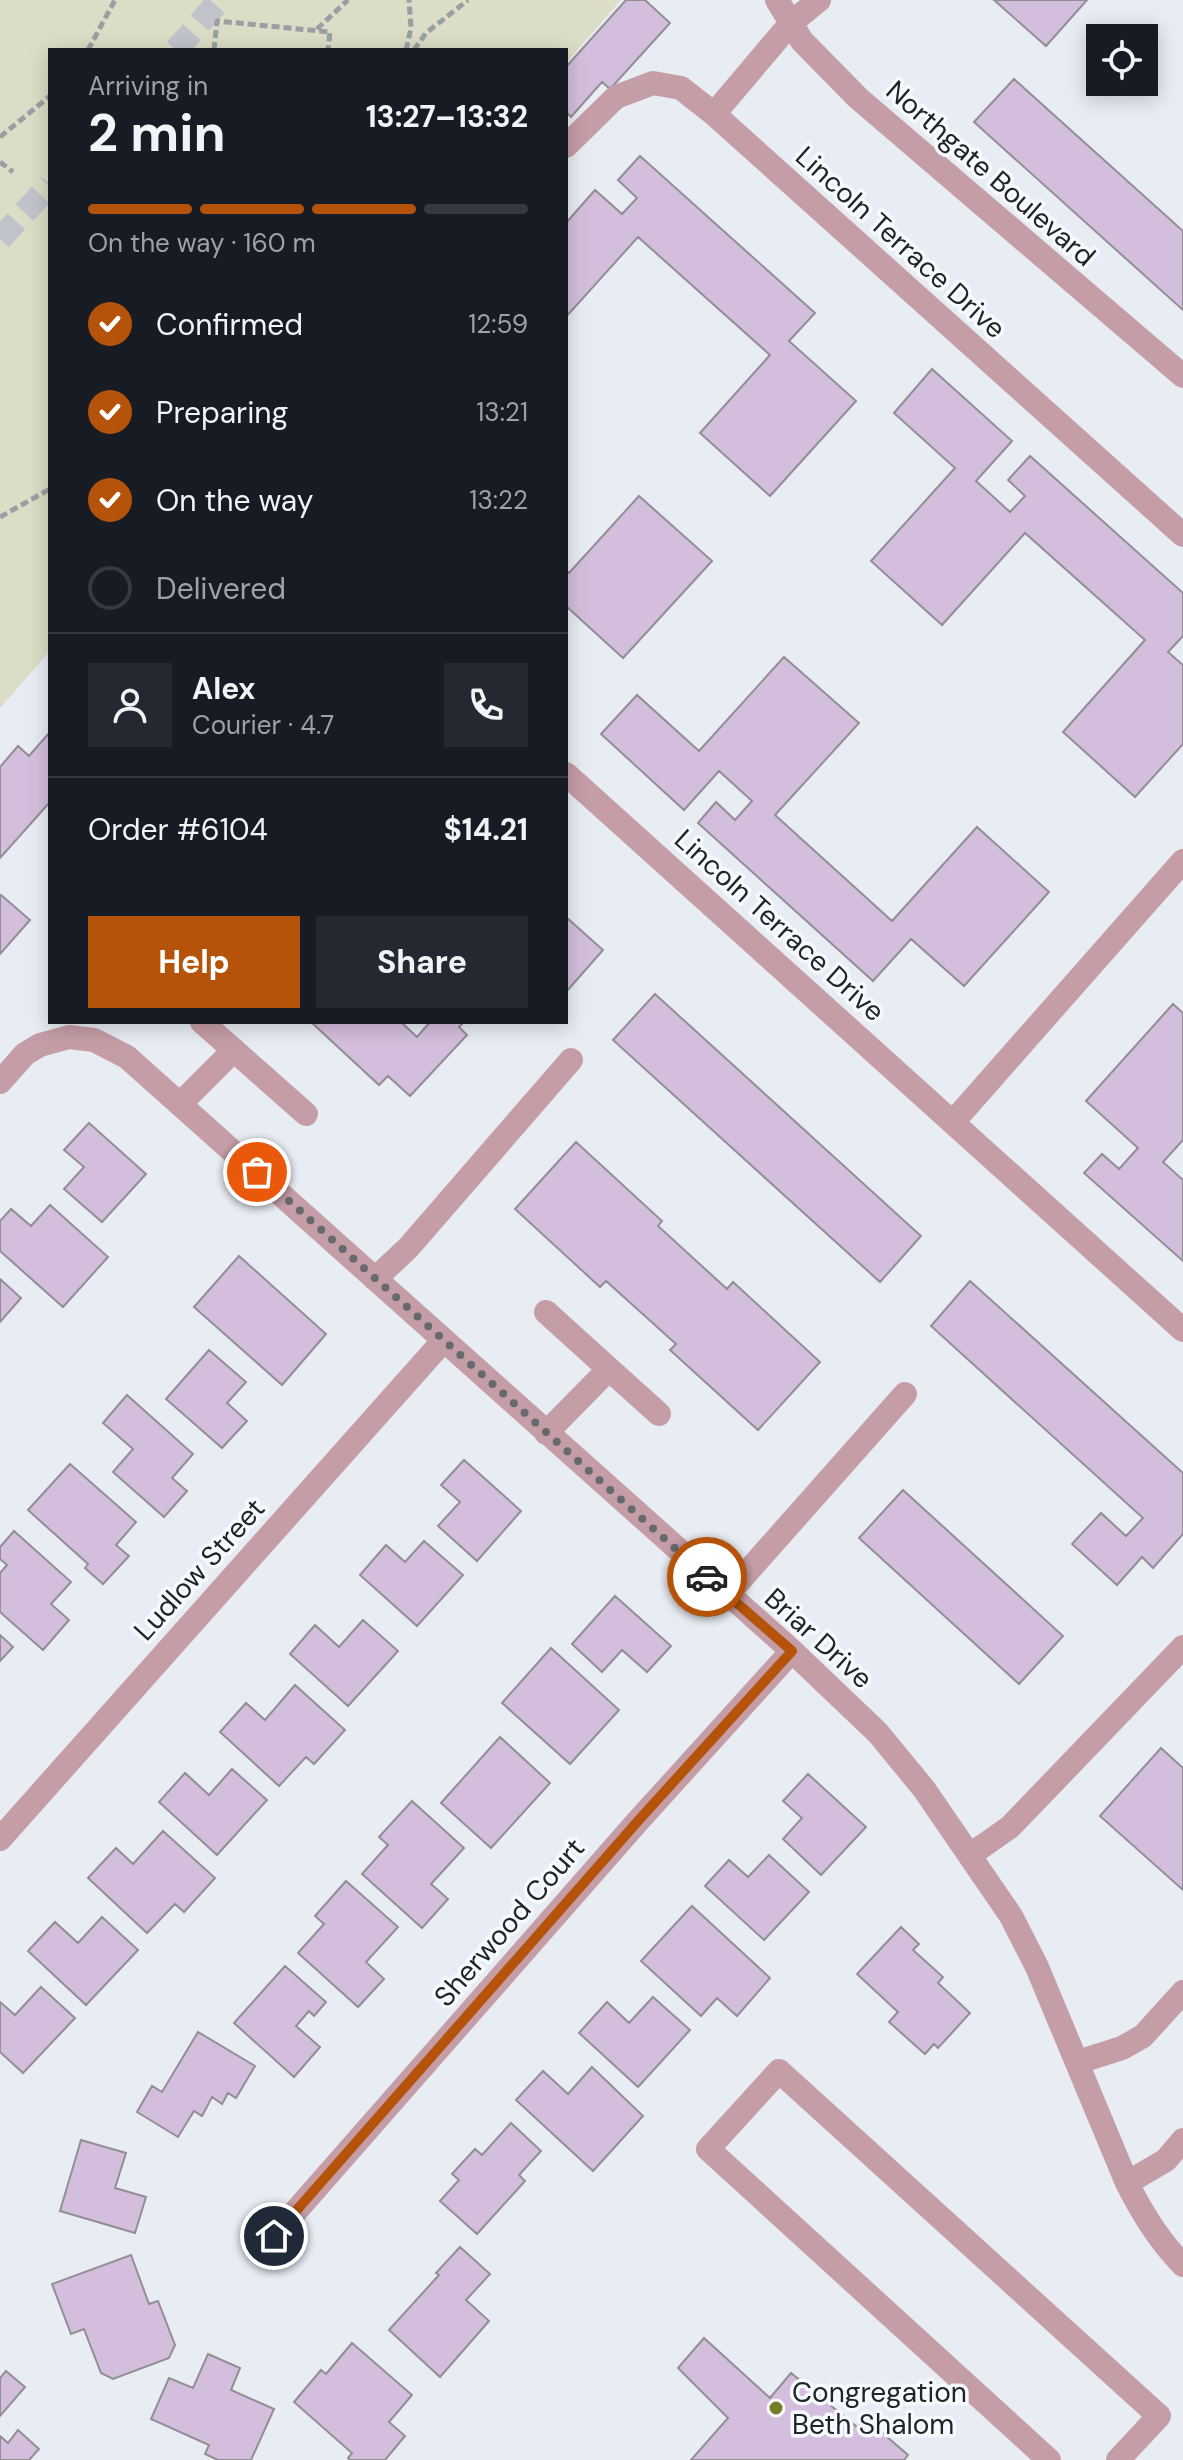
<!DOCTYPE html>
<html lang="en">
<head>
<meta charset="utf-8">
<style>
  body { margin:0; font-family:"DM Sans",sans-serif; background:#242831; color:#f1f3f6; height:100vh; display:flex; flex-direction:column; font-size:30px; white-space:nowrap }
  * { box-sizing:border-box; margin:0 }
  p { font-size:26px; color:#9ea1a6 }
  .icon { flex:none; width:44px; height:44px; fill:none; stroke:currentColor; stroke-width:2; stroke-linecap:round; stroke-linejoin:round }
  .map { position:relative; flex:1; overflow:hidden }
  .sheet { position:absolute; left:48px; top:48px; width:520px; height:976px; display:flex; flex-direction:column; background:#171b24; border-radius:0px; box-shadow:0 4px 20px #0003 }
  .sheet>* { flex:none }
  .buttons { position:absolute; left:1086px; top:24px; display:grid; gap:16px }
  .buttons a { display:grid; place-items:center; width:72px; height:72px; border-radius:0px; background:#171b24; box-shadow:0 4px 20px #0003; font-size:40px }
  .pin { position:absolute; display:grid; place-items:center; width:68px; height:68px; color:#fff; margin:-34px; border:4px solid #fff; border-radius:50%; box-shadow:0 2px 8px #0007 }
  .courier { position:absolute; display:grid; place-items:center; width:80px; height:80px; margin:-40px; border:6px solid #b45309; border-radius:50%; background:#fff; color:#222; box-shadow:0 2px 10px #0007 }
  .headline em { font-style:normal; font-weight:700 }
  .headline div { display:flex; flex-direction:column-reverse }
  .headline { display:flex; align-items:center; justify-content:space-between; height:136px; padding:0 40px }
  h1 { font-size:52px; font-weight:700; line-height:60px }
  .bar { display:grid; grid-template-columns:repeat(4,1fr); gap:12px 8px; align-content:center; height:96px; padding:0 40px }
  .bar i { height:10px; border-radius:6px; background:#363941 }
  .bar .current { background:#b45309 }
  .bar p { grid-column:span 4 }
  .line { display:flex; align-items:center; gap:20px; padding:0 40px; border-top:2px solid #363941 }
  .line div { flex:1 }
  .round { display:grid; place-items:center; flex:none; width:84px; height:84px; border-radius:0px; background:#242831 }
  ol { padding:0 40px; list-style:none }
  li { display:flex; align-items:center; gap:24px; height:88px }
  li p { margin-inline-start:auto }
  li .icon { padding:8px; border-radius:50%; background:#b45309; color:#fff; stroke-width:4 }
  li:last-child { color:#9ea1a6 }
  li i { width:44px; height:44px; border:4px solid #363941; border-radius:50% }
  .cta { display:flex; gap:16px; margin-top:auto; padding:16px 40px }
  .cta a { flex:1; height:92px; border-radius:0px; background:#b45309; color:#fff; font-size:32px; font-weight:700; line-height:92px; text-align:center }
  .cta a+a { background:#242831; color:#f1f3f6 }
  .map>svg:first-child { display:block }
  .green { fill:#dcddc6 }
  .building { fill:#d4bedd; stroke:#938e94; stroke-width:2 }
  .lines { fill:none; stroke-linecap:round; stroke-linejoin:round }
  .highway-tunnel { stroke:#c0c4ca; stroke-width:24; stroke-dasharray:24 12; stroke-linecap:butt }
  .path { stroke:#9b9ea3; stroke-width:5; stroke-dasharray:8 4; stroke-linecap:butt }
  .minor { stroke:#c59da6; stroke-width:24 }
  .done { stroke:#67696d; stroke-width:8; stroke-dasharray:0 14.4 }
  .route { stroke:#b45309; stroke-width:10 }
  .poi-dot { fill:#767d28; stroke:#f6faff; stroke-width:3 }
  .labels { text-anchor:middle; stroke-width:7; stroke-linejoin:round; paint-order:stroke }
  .street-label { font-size:28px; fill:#212325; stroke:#f6faff }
  .poi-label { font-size:28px; fill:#212325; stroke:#f6faff; text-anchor:start }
</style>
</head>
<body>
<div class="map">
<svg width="1183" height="2460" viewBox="0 0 1183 2460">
  <rect width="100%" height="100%" fill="#e8ecf3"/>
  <!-- green -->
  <path class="green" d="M0,0h621l-55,63v-13h-516v601l-50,57z"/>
  <!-- building -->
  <path class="building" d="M626,0h19l25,23 -60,66 -8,-7 -31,35 -5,-5v-45z
    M994,0h93l-41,46z
    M1014,79l169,152v79l-209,-188z
    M640,156l175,157 -26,28 67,60 -86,95 -70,-63 70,-78 -132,-118 -72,80v-94l29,-33 27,24 15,-16 -19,-18z
    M932,369l80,72 -36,40 34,31 15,-16 -17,-16 22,-24 153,137v43l-15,16 15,13v79l-48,53 -72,-65 82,-92 -120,-107 -83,92 -71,-64 84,-93 -61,-55z
    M639,496l73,65 -89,97 -57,-52v-36l3,3z
    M784,657l75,66 -84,92 117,106 85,-94 72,65 -85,94 -53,-47 -38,42 -175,-158 18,-21 19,18 17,-19 -33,-30 -35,39 -83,-76 36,-39 62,56z
    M50,732v70l-50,56v-91l18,-21 11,10z
    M1,895l29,25 -30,34v-57z
    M566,917l37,33 -37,42z
    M655,994l266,242 -41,46 -267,-242z
    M1173,1004l10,9v127l-20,22 20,18v81l-99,-88 18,-19 17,15 19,-21 -52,-47z
    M311,1022h90l16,15 13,-15h34l-5,5 8,8 -57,61 -22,-20 -9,9z
    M89,1123l57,51 -44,48 -38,-33 20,-22 -20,-17z
    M576,1142l86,79 -4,5 69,63 6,-7 87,80 -62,68 -88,-80 6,-6 -70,-63 -6,6 -85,-78z
    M50,1205l58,52 -45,50 -63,-56v-30l11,-12 20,17z
    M239,1256l87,78 -44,51 -88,-78z
    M0,1279l21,19 -21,24z
    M970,1281l213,192v61l-30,34 -11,-11 -25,28 -45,-41 29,-31 25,23 17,-18 -212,-192z
    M209,1350l37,32 -19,21 20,18 -25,27 -56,-49z
    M127,1395l66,59 -21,24 15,13 -23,26 -51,-45 20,-23 -30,-26z
    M464,1460l57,51 -44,50 -39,-35 22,-24 -19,-17z
    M70,1464l66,58 -20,23 13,11 -26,28 -18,-16 3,-4 -60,-54z
    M903,1490l160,146 -44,48 -160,-146z
    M14,1531l57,51 -20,22 18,16 -26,30 -43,-38v-39l7,-8 -7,-6v-12z
    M424,1541l39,34 -46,51 -57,-51 26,-30 19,17z
    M615,1596l56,50 -24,26 -25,-22 -20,22 -30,-28z
    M363,1620l35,31 -50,55 -58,-52 25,-29 24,22z
    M0,1635l13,12 -13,14z
    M551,1648l68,62 -49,54 -68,-61z
    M295,1685l50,45 -31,34 -8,-7 -27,29 -59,-54 26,-29 19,17z
    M500,1737l50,46 -59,65 -50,-45z
    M1161,1748l22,20v122l-83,-74z
    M232,1769l35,31 -50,55 -58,-53 26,-29 24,22z
    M808,1774l58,53 -45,48 -38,-36 19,-21 -19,-17z
    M412,1801l52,47 -33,36 17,15 -26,29 -60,-54 26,-29 -9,-8z
    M163,1831l52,47 -31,34 -9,-8 -28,29 -59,-55 28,-30 17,16z
    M769,1855l40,37 -45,48 -59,-54 24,-26 19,17z
    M346,1881l52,46 -32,35 18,17 -26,28 -60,-54 26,-29 -9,-8z
    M692,1906l78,72 -33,38 -20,-18 -16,18 -60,-55z
    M102,1917l36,33 -52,55 -58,-54 27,-29 23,21z
    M901,1927l18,17 -6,6 30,27 -5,6 32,30 -32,35 -4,-4 -9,10 -36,-32 9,-10 -41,-38z
    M285,1966l41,36 -12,14 -5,-5 -13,15 24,21 -26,30 -60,-54z
    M41,1987l34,31 -52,55 -23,-21v-50l15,13z
    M653,1997l37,33 -52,57 -59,-54 28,-31 22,21z
    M198,2032l57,34 -19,32 -8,-5 -6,11 -10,-7 -10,19 -8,-5 -16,26 -41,-25 15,-26 10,6z
    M592,2067l51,49 -50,55 -77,-71 27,-29 25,23z
    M511,2123l30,28 -22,24 6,6 -48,53 -37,-33 19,-21 -7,-6 23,-25 7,6z
    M81,2140l45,13 -11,35 31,9 -11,36 -75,-22z
    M460,2247l30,27 -24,26 23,21 -49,56 -51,-47 50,-55 -3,-2z
    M131,2255l18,49 9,-3 17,44 -6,13 -56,21 -12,-6 -17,-44 -13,5 -19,-50z
    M704,2338l66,60 21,-25 66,54 8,-9 43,37 -4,5h-213l37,-42 -50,-50z
    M352,2343l60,52 -23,27 16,14 -20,24h-35l-2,-2 4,-5 -58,-51 27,-32 5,4z
    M208,2354l32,14 -9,22 43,19 -23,51h-33l-13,-6 4,-9 -58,-26 18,-41 24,10z
    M6,2371l19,16 -25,29v-38z
    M18,2430l21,19 -10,11h-29v-24l8,7z"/>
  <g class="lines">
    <!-- highway-tunnel -->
    <path class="highway-tunnel" d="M176,50l44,-50
      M0,239l50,-54"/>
    <!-- path -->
    <path class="path" d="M317,29l31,-29
      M88,50l27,-50
      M214,50l3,-29 113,11 -2,18
      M406,50l5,-22 -2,-28
      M414,50l12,-17 42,-33
      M0,137l50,-41
      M0,162l13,10
      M0,517l50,-28"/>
    <!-- minor -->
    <path class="minor" d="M777,0l25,41 56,57 325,278
      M714,114l77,-91 28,-23
      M566,146l50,-49 37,-14 28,5 33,26 469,421
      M566,774l617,556
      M202,1022l104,92
      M0,1082l25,-28 15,-9 29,-8 25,3 33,17 665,594 86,82 46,56 87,127 26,51 90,216c15,30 32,58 56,82
      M180,1104l54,-54
      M953,1122l230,-261
      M375,1279l33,-31 163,-188
      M609,1369l50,45
      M546,1433l63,-64 -63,-57
      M727,1595l178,-201
      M0,1839l444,-499
      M970,1855l40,-28 173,-180
      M1078,2062l44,-14 21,-12 40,-44
      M1127,2183l39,-23 17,-20
      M274,2236l364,-415 154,-170
      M1049,2460l-341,-311 71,-78 380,345 -41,44"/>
  </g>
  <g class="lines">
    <!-- done -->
    <path class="done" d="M257,1172l450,405"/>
    <!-- route -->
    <path class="route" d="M274,2236l364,-415 154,-170 -85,-74"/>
  </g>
  <!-- markers -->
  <circle class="poi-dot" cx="776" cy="2408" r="8"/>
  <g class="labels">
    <!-- street labels -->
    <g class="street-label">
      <text transform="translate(991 173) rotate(41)" y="10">Northgate Boulevard</text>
      <text transform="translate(901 242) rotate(42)" y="10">Lincoln Terrace Drive</text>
      <text transform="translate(780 925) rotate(42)" y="10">Lincoln Terrace Drive</text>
      <text transform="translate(199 1569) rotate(-48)" y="10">Ludlow Street</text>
      <text transform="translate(819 1638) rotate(42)" y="10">Briar Drive</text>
      <text transform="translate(509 1922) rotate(-49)" y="10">Sherwood Court</text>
    </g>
    <!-- poi labels -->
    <g class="poi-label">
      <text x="792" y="2402">Congregation<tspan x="792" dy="32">Beth Shalom</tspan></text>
    </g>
  </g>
</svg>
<div class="buttons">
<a><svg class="icon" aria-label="locate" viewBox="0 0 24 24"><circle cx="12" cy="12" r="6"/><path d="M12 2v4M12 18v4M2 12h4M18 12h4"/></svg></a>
</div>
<div class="pin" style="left:257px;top:1172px;background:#ea580c"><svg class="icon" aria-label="bag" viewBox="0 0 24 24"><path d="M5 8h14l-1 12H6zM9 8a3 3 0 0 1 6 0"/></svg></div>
<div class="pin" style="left:274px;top:2236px;background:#1f2937"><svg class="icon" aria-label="home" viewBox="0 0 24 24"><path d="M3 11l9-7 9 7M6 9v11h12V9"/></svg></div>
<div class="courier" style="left:707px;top:1577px"><svg class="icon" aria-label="car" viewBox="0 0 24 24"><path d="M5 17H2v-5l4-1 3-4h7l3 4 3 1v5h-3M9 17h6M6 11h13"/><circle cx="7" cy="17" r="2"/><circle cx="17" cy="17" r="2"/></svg></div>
<section class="sheet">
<div class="headline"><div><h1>2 min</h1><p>Arriving in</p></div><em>13:27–13:32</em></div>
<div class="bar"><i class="current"></i><i class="current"></i><i class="current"></i><i></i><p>On the way · 160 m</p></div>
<ol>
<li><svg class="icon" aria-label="check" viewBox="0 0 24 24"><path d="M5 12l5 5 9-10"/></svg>Confirmed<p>12:59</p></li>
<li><svg class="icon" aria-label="check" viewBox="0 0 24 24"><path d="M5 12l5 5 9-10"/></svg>Preparing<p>13:21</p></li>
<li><svg class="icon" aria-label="check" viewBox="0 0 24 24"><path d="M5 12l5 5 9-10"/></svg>On the way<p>13:22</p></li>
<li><i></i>Delivered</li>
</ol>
<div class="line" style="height:144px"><a class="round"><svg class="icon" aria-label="person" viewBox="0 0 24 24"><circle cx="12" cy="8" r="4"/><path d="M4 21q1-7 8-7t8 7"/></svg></a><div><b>Alex</b><p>Courier · 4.7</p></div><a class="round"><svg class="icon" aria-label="phone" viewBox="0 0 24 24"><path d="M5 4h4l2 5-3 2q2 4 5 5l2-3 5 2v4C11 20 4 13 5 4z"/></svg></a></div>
<div class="line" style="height:104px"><div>Order #6104</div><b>$14.21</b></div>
<div class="cta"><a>Help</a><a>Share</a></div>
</section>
</div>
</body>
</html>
